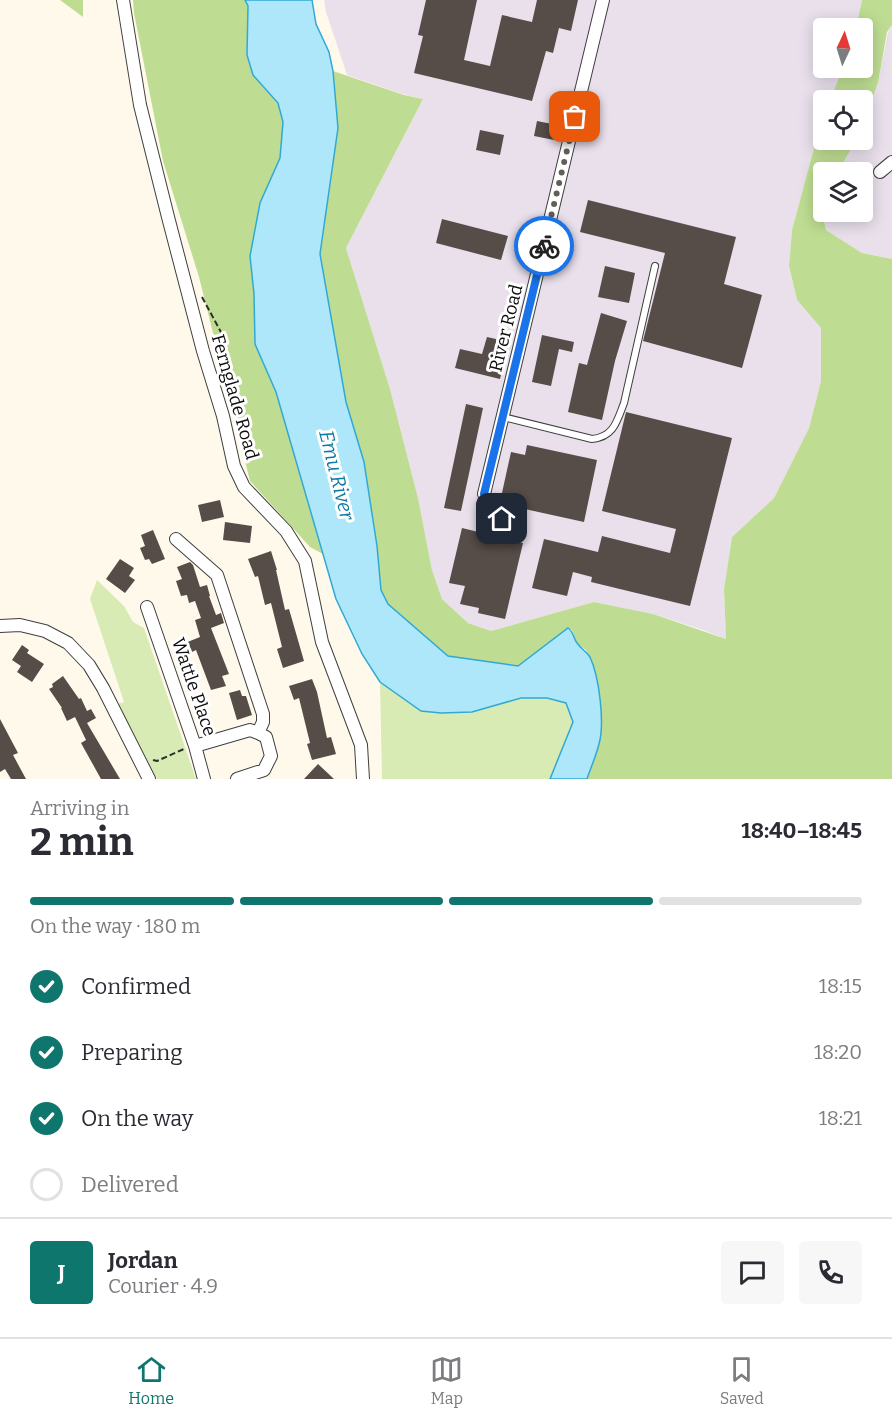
<!DOCTYPE html>
<html lang="en">
<head>
<meta charset="utf-8">
<style>
  body { margin:0; font-family:Bitter,serif; background:#f7f7f7; color:#2b2b33; height:100vh; display:flex; flex-direction:column; font-size:22px; white-space:nowrap }
  * { box-sizing:border-box; margin:0 }
  p { font-size:20px; color:#7c7c81 }
  .icon { flex:none; width:33px; height:33px; fill:none; stroke:currentColor; stroke-width:2; stroke-linecap:round; stroke-linejoin:round }
  .map { position:relative; height:779px; overflow:hidden }
  .sheet { display:flex; flex-direction:column; background:#fff; flex:1 }
  .sheet>* { flex:none }
  .needle { width:39px; rotate:4deg }
  .buttons { position:absolute; left:813px; top:18px; display:grid; gap:12px }
  .buttons a { display:grid; place-items:center; width:60px; height:60px; border-radius:6px; background:#fff; box-shadow:0 3px 15px #0003; font-size:30px }
  .pin { position:absolute; display:grid; place-items:center; width:51px; height:51px; color:#fff; margin:-26px; border-radius:12px; box-shadow:0 3px 9px #0006 }
  .courier { position:absolute; display:grid; place-items:center; width:60px; height:60px; margin:-30px; border:4px solid #1a73e8; border-radius:50%; background:#fff; color:#222; box-shadow:0 2px 8px #0007 }
  .head em { font-style:normal; font-weight:700 }
  .head div { display:flex; flex-direction:column-reverse }
  .head { display:flex; align-items:center; justify-content:space-between; height:102px; padding:0 30px }
  h1 { font-size:39px; font-weight:700; line-height:45px }
  .bar { display:grid; grid-template-columns:repeat(4,1fr); gap:9px 6px; align-content:center; height:72px; padding:0 30px }
  .bar i { height:8px; border-radius:4px; background:#e1e1e2 }
  .bar .current { background:#0f766e }
  .bar p { grid-column:span 4 }
  .line { display:flex; align-items:center; gap:15px; padding:0 30px; border-top:2px solid #e1e1e2 }
  .line div { flex:1 }
  .round { display:grid; place-items:center; flex:none; width:63px; height:63px; border-radius:6px; background:#f7f7f7 }
  ol { padding:0 30px; list-style:none }
  li { display:flex; align-items:center; gap:18px; height:66px }
  li p { margin-inline-start:auto }
  li .icon { padding:6px; border-radius:50%; background:#0f766e; color:#fff; stroke-width:4 }
  li:last-child { color:#7c7c81 }
  li i { width:33px; height:33px; border:3px solid #e1e1e2; border-radius:50% }
  .tabs { display:flex; justify-content:space-around; align-items:center; height:84px; border-top:2px solid #e1e1e2; background:#fff; font-size:16px; color:#7c7c81 }
  .tabs a { display:grid; justify-items:center; gap:3px }
  .tabs .current { color:#0f766e }
  .map>svg:first-child { display:block }
  .industrial { fill:#e9e0ec }
  .green { fill:#d8ebb4 }
  .forest { fill:#bedd92 }
  .water { fill:#aee7f9; stroke:#31a9d4; stroke-width:1.5 }
  .building { fill:#564c48 }
  .lines { fill:none; stroke-linecap:round; stroke-linejoin:round }
  .lane-casing { stroke:#3f3f3f; stroke-width:8 }
  .street-casing { stroke:#3f3f3f; stroke-width:14 }
  .path { stroke:#2e2e2e; stroke-width:2; stroke-dasharray:6 3; stroke-linecap:butt }
  .lane { stroke:#fff; stroke-width:6 }
  .street { stroke:#fff; stroke-width:12 }
  .done { stroke:#615f5a; stroke-width:6; stroke-dasharray:0 10.8 }
  .route { stroke:#1a73e8; stroke-width:8 }
  .labels { text-anchor:middle; stroke-width:6; stroke-linejoin:round; paint-order:stroke }
  .street-label { font-size:18px; fill:#0c0c0c; stroke:#fff }
  .water-label { font-size:20px; font-style:italic; fill:#0f78a5; stroke:#fff }
</style>
</head>
<body>
<div class="map">
<svg width="892" height="779" viewBox="0 0 892 779">
  <rect width="100%" height="100%" fill="#fff9ec"/>
  <!-- industrial -->
  <path class="industrial" d="M324,0h538l-6,28h-32v40h19l-13,32h-6l-1,19 -6,18 -25,93 -3,37 8,33 24,28v53l-12,47 -35,70 -42,39 -8,52 2,50 -23,-9 -50,-16 -59,-12 -103,29 -23,-8 -26,-24 -10,-29 -14,-72 -28,-109 -44,-141 77,-149 -21,-5 -55,-19 -21,-63z
    M892,25v234l-30,-6 -36,-23 -5,-24 2,-5 1,11h38v-40h-24l18,-32h6l1,-17 15,-40 10,-51z"/>
  <!-- green -->
  <path class="green" d="M97,580l27,26 9,16 11,6 52,151h-39l-39,-75 6,-2 -34,-103z
    M380,682l41,29 20,2 30,-1 50,-14h26l19,5 7,19 -23,57h-168z"/>
  <!-- forest -->
  <path class="forest" d="M60,0h23v17z
    M133,0h112l3,6 -1,49 6,20 25,28 5,19 -3,36 -20,45 -10,53 4,38 1,50 21,48 47,162 -13,-7 -60,-66 -51,-204 -36,-116 -29,-148z
    M862,0h30v25l-5,7 -9,51 -15,40 -1,-23h-32l13,-32h19v-40h-6z
    M333,71l71,24 19,4 -77,149 44,141 28,109 14,72 10,29 26,24 23,8 103,-29 59,12 73,25 -2,-50 8,-52 42,-39 35,-70 12,-47v-53l-24,-28 -8,-34 3,-36 25,-93 6,-18 1,21h32l-18,32h-14l-1,29 -2,5 5,24 36,23 30,6v520h-305l13,-37 -14,-92 -9,-6 -5,-14 -4,-2 -50,38 -70,-10 -60,-52 -7,-14 -4,-44 -13,-84 -18,-60 -26,-148 18,-126z"/>
  <!-- water -->
  <path class="water" d="M245,0h67l4,24 13,28 4,19 5,57 -18,126 26,148 18,60 13,84 4,44 7,14 60,52 70,10 50,-38c6,4 5,10 9,15 4,6 9,8 13,14 9,19 15,66 9,87 -3,12 -8,23 -12,35h-37l23,-57 -7,-19 -19,-5h-26l-49,14 -31,1 -20,-2 -41,-29 -18,-28 -26,-55 -60,-207 -21,-48 -1,-50 -4,-38 10,-53 20,-45 3,-36 -5,-19 -25,-28 -6,-20 1,-49z"/>
  <!-- building -->
  <path class="building" d="M426,0h51l-13,60 26,6 12,-51 30,7 5,-22h41l-7,31 -12,-3 -6,25 -7,-2 -14,50 -118,-28 9,-37 -5,-1z
    M537,121l20,4 -3,15 -20,-4z
    M480,130l24,5 -4,20 -24,-5z
    M588,200l148,37 -12,47 38,11 -20,73 -99,-27 22,-88 -85,-21z
    M442,219l66,17 -7,24 -65,-17z
    M605,266l30,7 -6,30 -31,-6z
    M601,313l26,8 -12,40 -13,59 -34,-8 11,-49 8,2z
    M542,335l32,7 -2,10 -13,-3 -8,37 -19,-4z
    M487,337l22,5 -9,37 -45,-11 5,-19 22,5z
    M466,404l17,4 -22,103 -17,-3z
    M626,412l106,26 -42,168 -99,-24 1,-5 -19,-5 -6,24 -35,-8 12,-49 54,13 4,-16 68,17 6,-24 -74,-18z
    M527,445l70,15 -13,62 -82,-18 -2,-2 11,-50 14,3z
    M220,500l4,17 -22,5 -4,-17z
    M225,522l27,4 -2,17 -27,-3z
    M462,528l61,15 -18,76 -27,-6 1,-5 -19,-4 5,-18 -16,-3z
    M153,530l12,29 -13,5 -3,-5 -4,1 -5,-12 5,-2 -4,-11z
    M271,551l6,19h-1l9,40 4,-1 15,52 -21,7 -6,-19 5,-2 -11,-44 -6,2 -7,-29 -3,1 -7,-18z
    M120,559l14,9 -5,8 6,4 -10,13 -19,-14z
    M190,562l3,3 7,22 7,-2 3,11h-1l7,19 5,-2 3,10 -13,5 18,46 -7,2 4,10 -15,4 -15,-40 -6,3 -5,-10 15,-6 -5,-17 6,-2 -6,-17 -6,2 -2,-8 -6,1 -5,-15 6,-2 -5,-12z
    M22,645l7,5 -2,3 17,11 -12,18 -15,-10 4,-6 -9,-6z
    M63,676l16,23 2,-1 6,13 4,-2 5,9 -9,5 33,56h-19l-20,-36 5,-3 -11,-23 -8,4 -6,-13h1l-13,-19 4,-2 -1,-3z
    M312,679l5,13 10,46 4,-1 5,17 -24,6 -5,-16 3,-1 -11,-45 -5,2 -5,-14z
    M240,690l2,6h4l6,19 -15,5 -8,-27z
    M0,719l18,34 -5,2 13,24h-15l-6,-10 -5,3z
    M318,764l16,15h-30z"/>
  <g class="lines">
    <!-- lane casing -->
    <g class="lane-casing">
      <path id="lane" d="M503,417l89,22c22,-2 25,-18 32,-36l31,-137"/>
    </g>
    <!-- street casing -->
    <g class="street-casing">
      <path id="street" d="M123,0l17,105 28,112 35,134 20,65 11,50 10,21 42,44 19,30 17,81 39,103 2,34
        M880,172l12,-10
        M502,519l-18,-25 119,-494
        M176,539l41,36 46,139v8l-5,11 -8,-3 -55,16
        M147,607l48,139 9,33
        M0,626l20,-1 25,6 23,12 21,22 14,23 46,91
        M237,779l27,-9 7,-14 -5,-19 -8,-4"/>
    </g>
    <!-- path -->
    <path class="path" d="M202,297l20,37 5,32 1,24
      M153,760l4,1 27,-12"/>
    <!-- lane -->
    <use href="#lane" class="lane"/>
    <!-- street -->
    <use href="#street" class="street"/>
  </g>
  <g class="lines">
    <!-- done -->
    <path class="done" d="M544,246l31,-129"/>
    <!-- route -->
    <path class="route" d="M502,519l-18,-25 60,-248"/>
  </g>
  <g class="labels">
    <!-- street labels -->
    <g class="street-label">
      <text transform="translate(506 328) rotate(-76)" y="6">River Road</text>
      <text transform="translate(235 397) rotate(74)" y="6">Fernglade Road</text>
      <text transform="translate(194 687) rotate(71)" y="6">Wattle Place</text>
    </g>
    <!-- water labels -->
    <g class="water-label">
      <text transform="translate(337 475) rotate(76)" y="7">Emu River</text>
    </g>
  </g>
</svg>
<div class="buttons">
<a><svg class="needle" viewBox="-14 -14 28 28"><path d="M0-13l5 13h-10z" fill="#e53935"/><path d="M0 13l5-13h-10z" fill="#7c7c81"/></svg></a>
<a><svg class="icon" aria-label="locate" viewBox="0 0 24 24"><circle cx="12" cy="12" r="6"/><path d="M12 2v4M12 18v4M2 12h4M18 12h4"/></svg></a>
<a><svg class="icon" aria-label="layers" viewBox="0 0 24 24"><path d="M12 4l9 5-9 5-9-5zM3 14l9 5 9-5"/></svg></a>
</div>
<div class="pin" style="left:575px;top:117px;background:#ea580c"><svg class="icon" aria-label="bag" viewBox="0 0 24 24"><path d="M5 8h14l-1 12H6zM9 8a3 3 0 0 1 6 0"/></svg></div>
<div class="pin" style="left:502px;top:519px;background:#1f2937"><svg class="icon" aria-label="home" viewBox="0 0 24 24"><path d="M3 11l9-7 9 7M6 9v11h12V9"/></svg></div>
<div class="courier" style="left:544px;top:246px"><svg class="icon" aria-label="bike" viewBox="0 0 24 24"><circle cx="6" cy="16" r="4"/><circle cx="18" cy="16" r="4"/><path d="M6 16l4-8h5l3 8M10 8l3 8H6M13 5h3"/></svg></div>
</div>
<section class="sheet">
<div class="head"><div><h1>2 min</h1><p>Arriving in</p></div><em>18:40–18:45</em></div>
<div class="bar"><i class="current"></i><i class="current"></i><i class="current"></i><i></i><p>On the way · 180 m</p></div>
<ol>
<li><svg class="icon" aria-label="check" viewBox="0 0 24 24"><path d="M5 12l5 5 9-10"/></svg>Confirmed<p>18:15</p></li>
<li><svg class="icon" aria-label="check" viewBox="0 0 24 24"><path d="M5 12l5 5 9-10"/></svg>Preparing<p>18:20</p></li>
<li><svg class="icon" aria-label="check" viewBox="0 0 24 24"><path d="M5 12l5 5 9-10"/></svg>On the way<p>18:21</p></li>
<li><i></i>Delivered</li>
</ol>
<div class="line" style="height:108px"><b class="round" style="background:#0f766e;color:#fff">J</b><div><b>Jordan</b><p>Courier · 4.9</p></div><a class="round"><svg class="icon" aria-label="chat" viewBox="0 0 24 24"><path d="M4 5h16v11H9l-5 4z"/></svg></a><a class="round"><svg class="icon" aria-label="phone" viewBox="0 0 24 24"><path d="M5 4h4l2 5-3 2q2 4 5 5l2-3 5 2v4C11 20 4 13 5 4z"/></svg></a></div>
</section>
<nav class="tabs">
<a class="current"><svg class="icon" aria-label="home" viewBox="0 0 24 24"><path d="M3 11l9-7 9 7M6 9v11h12V9"/></svg>Home</a>
<a><svg class="icon" aria-label="map" viewBox="0 0 24 24"><path d="M3 6l6-2 6 2 6-2v14l-6 2-6-2-6 2zM9 4v14M15 6v14"/></svg>Map</a>
<a><svg class="icon" aria-label="saved" viewBox="0 0 24 24"><path d="M7 4h10v16l-5-4-5 4z"/></svg>Saved</a>
</nav>
</body>
</html>
